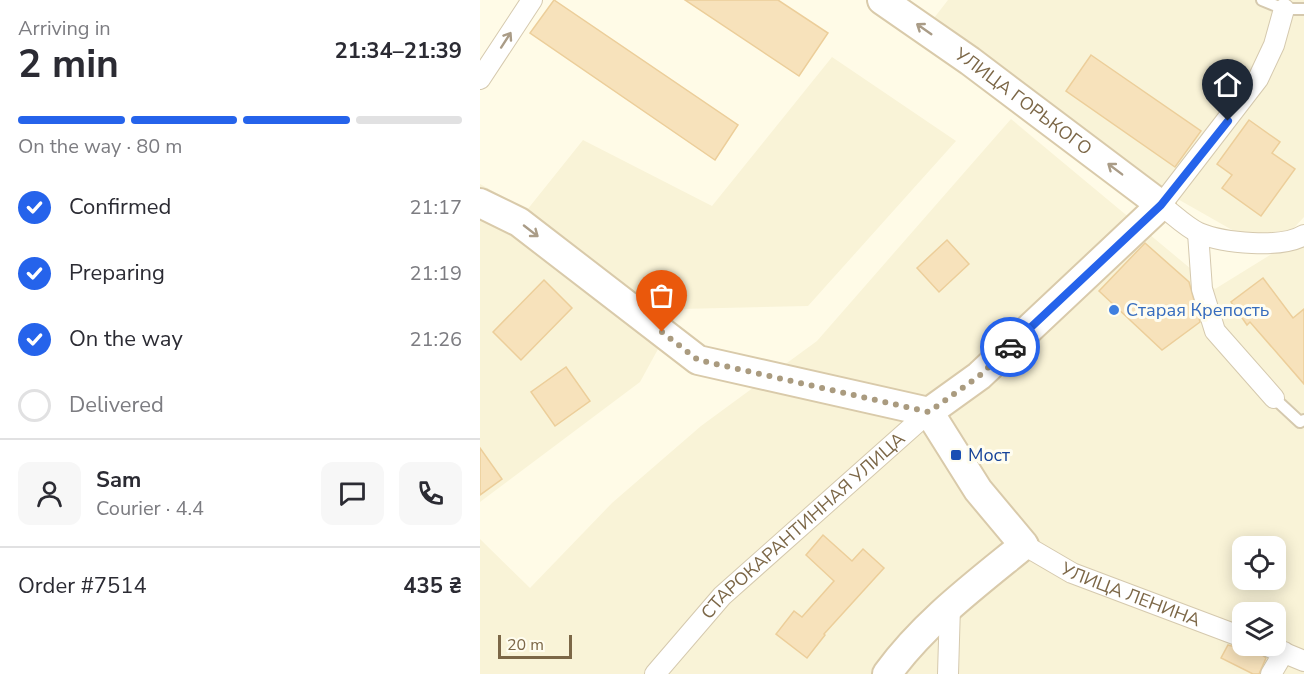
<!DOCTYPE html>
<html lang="en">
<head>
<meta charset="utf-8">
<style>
  body { margin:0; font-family:"Nunito Sans",sans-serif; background:#f7f7f7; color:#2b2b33; height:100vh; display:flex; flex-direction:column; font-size:22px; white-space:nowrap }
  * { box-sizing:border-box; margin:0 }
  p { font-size:20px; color:#7c7c81 }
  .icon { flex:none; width:33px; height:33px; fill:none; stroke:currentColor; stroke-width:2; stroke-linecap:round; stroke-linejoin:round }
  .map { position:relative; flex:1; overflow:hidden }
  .drawer { display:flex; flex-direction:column; background:#fff; width:480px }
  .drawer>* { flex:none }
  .fabs { position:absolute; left:752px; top:536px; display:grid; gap:12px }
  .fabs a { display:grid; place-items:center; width:54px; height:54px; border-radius:12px; background:#fff; box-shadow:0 3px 15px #0003; font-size:30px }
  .scale { position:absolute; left:18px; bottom:15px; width:74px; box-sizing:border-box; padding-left:6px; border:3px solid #7c6747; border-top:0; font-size:16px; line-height:21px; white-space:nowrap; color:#7c6747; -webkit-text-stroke:4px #fffdf0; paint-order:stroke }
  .pin { position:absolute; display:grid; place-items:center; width:51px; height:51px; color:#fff; margin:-62px -26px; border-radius:50% 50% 50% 0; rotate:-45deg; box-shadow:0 0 6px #0007 }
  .pin .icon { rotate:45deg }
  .courier { position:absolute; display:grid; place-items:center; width:60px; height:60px; margin:-30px; border:4px solid #2563eb; border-radius:50%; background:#fff; color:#222; box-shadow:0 2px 8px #0007 }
  .headline em { font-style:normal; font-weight:700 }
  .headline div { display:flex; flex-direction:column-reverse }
  .headline { display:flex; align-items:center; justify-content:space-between; height:102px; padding:0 18px }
  h1 { font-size:39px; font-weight:700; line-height:45px }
  .bar { display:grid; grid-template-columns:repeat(4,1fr); gap:9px 6px; align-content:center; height:72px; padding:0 18px }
  .bar i { height:8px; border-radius:4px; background:#e1e1e2 }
  .bar .current { background:#2563eb }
  .bar p { grid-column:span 4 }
  .line { display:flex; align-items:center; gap:15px; padding:0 18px; border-top:2px solid #e1e1e2 }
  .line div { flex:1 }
  .round { display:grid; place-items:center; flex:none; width:63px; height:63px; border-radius:12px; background:#f7f7f7 }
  ol { padding:0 18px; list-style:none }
  li { display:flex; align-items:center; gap:18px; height:66px }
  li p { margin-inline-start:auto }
  li .icon { padding:6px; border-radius:50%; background:#2563eb; color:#fff; stroke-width:4 }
  li:last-child { color:#7c7c81 }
  li i { width:33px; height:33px; border:3px solid #e1e1e2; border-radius:50% }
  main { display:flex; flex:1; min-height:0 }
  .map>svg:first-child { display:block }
  .residential { fill:#f9f3d7; fill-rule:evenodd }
  .building { fill:#f7e2bb; stroke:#ecce9a; stroke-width:1.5 }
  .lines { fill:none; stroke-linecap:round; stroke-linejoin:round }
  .lane-casing { stroke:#d5c9ae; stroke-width:14 }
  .street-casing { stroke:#d5c9ae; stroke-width:22 }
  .secondary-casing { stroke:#d9caaa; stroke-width:32 }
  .lane { stroke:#fff; stroke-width:10 }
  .street { stroke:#fff; stroke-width:20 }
  .secondary { stroke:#fff; stroke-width:28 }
  .oneway { stroke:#aa9c87 }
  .done { stroke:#aa9b7f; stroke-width:6; stroke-dasharray:0 10.8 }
  .route { stroke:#2563eb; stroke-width:8 }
  .shop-dot { fill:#3f7fe0; stroke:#fffdf0; stroke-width:2 }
  .transit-dot { fill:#1a4fb4; stroke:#fffdf0; stroke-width:2 }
  .labels { text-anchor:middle; stroke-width:6; stroke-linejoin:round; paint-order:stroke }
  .street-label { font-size:18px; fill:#7c6747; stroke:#fffdf0 }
  .shop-label { font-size:18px; fill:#366cbe; stroke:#fffdf0; text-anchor:start }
  .transit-label { font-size:18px; fill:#164399; stroke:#fffdf0; text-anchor:start }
</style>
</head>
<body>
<main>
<section class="drawer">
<div class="headline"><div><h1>2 min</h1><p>Arriving in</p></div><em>21:34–21:39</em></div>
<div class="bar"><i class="current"></i><i class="current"></i><i class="current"></i><i></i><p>On the way · 80 m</p></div>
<ol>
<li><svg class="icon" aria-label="check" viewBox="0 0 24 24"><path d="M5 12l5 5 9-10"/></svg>Confirmed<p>21:17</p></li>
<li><svg class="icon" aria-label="check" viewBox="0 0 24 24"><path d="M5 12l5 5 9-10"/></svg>Preparing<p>21:19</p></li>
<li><svg class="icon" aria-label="check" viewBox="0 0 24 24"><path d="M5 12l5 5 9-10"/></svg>On the way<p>21:26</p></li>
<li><i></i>Delivered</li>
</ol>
<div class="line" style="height:108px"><a class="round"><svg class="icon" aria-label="person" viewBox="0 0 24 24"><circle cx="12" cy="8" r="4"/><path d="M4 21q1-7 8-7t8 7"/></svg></a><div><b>Sam</b><p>Courier · 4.4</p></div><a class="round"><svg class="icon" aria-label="chat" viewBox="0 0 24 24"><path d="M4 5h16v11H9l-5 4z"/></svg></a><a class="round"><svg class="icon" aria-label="phone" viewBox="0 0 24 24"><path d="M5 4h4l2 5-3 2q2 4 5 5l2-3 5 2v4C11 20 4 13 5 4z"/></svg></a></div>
<div class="line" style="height:78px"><div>Order #7514</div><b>435 ₴</b></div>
</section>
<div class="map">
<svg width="824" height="674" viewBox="0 0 824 674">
  <rect width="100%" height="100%" fill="#fffbe7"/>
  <!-- residential -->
  <path class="residential" d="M468,0h356v217l-12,13 -51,5 -95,-54 -212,-163z
    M352,57l124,84 -148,165 -128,3 -40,73 -160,120v-318l47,26 56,-70 129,66z
    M531,119l204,170 89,-55v440h-824v-135l50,49 82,-85 89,-77 116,-85zM762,546h33v33h-33zM762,612h33v33h-33z"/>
  <!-- building -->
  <path class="building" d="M74,0l184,125 -23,35 -185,-127z
    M205,0h93l50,33 -29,43z
    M611,55l110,76 -26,36 -109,-76z
    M769,120l31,22 -8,11 23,16 -34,47 -39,-28 10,-13 -15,-11z
    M467,240l22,24 -30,28 -22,-24z
    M665,243l44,39 11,40 -38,28 -63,-59z
    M783,278l30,40 11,-9v75l-54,-62 -3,3 -16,-23z
    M64,280l28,28 -51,52 -28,-28z
    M86,367l24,34 -35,25 -24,-34z
    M0,448l22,31 -22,16z
    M343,535l29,26 11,-12 21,19 -60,66 1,1 -18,23 -31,-24 18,-23 8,6 32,-36 -28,-26z
    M748,645l15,4 7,-3 16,12 -7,16h-6l-32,-16z"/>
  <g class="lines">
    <!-- lane casing -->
    <g class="lane-casing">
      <path id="lane" d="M782,0l22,9h20
        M794,398l26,24 4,-2"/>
    </g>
    <!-- street casing -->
    <g class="street-casing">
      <g id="street">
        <path d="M804,9l-10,36 -16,34 -97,126c12,9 25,22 38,28 24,10 83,16 105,2"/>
        <path d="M0,79l52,-79"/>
        <path d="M718,233l4,56 13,42 59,67"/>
        <path id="s1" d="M544,545l48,28 170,64"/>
        <path d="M785,645l39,16"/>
        <path id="s2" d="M175,674l67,-78 207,-184"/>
        <path d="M468,674l2,-68"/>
        <path d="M791,674l13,-22"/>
      </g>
    </g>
    <!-- secondary casing -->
    <g class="secondary-casing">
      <g id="secondary">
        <path id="s3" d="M402,0l88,61 191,144 -182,171 -50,36"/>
        <path d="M0,203l39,19 179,138 231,52"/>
        <path d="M407,674c37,-51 88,-89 137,-129l-46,-55 -49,-78"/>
      </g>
    </g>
    <!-- lane -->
    <use href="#lane" class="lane"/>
    <!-- street -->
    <use href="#street" class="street"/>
    <!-- secondary -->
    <use href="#secondary" class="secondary"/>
  </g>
  <!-- one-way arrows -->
  <defs><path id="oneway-shaft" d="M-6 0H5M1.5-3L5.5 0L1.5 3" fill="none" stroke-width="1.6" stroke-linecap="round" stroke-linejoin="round" transform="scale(1.5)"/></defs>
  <g class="oneway">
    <use href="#oneway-shaft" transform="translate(444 29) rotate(-145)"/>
    <use href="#oneway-shaft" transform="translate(26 40) rotate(-57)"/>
    <use href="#oneway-shaft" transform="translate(635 169) rotate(-143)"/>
    <use href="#oneway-shaft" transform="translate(51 231) rotate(38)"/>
  </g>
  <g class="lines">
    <!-- done -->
    <path class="done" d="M182,332l36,28 231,52 50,-36 31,-29"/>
    <!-- route -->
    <path class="route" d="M530,347l151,-142 67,-84"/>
  </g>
  <!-- markers -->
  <circle class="shop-dot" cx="634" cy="310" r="6"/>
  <rect class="transit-dot" x="470" y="449" width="12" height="12" rx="3"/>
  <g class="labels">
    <!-- street labels -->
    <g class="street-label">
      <text dy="6" stroke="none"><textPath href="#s3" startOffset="174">УЛИЦА ГОРЬКОГО</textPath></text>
      <text dy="6" stroke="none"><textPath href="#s2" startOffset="210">СТАРОКАРАНТИННАЯ УЛИЦА</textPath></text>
      <text dy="6" stroke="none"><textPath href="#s1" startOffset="118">УЛИЦА ЛЕНИНА</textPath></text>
    </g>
    <!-- shop labels -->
    <g class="shop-label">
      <text x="646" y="316">Старая Крепость</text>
    </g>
    <!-- transit labels -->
    <g class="transit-label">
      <text x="488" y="461">Мост</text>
    </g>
  </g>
</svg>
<div class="fabs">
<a><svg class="icon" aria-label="locate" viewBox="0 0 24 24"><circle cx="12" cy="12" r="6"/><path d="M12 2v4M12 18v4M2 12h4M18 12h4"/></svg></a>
<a><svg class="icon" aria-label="layers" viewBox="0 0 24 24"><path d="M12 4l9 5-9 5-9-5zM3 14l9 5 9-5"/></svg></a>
</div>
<div class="scale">20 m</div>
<div class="pin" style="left:182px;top:332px;background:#ea580c"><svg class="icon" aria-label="bag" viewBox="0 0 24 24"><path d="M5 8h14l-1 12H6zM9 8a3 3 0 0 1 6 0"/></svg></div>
<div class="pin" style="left:748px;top:121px;background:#1f2937"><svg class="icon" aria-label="home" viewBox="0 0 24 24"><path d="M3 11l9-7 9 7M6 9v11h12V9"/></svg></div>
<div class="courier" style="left:530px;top:347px"><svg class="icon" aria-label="car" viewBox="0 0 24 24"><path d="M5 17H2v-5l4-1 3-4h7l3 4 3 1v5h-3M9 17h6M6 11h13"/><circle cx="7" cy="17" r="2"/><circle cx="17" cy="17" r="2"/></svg></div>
</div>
</main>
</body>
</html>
